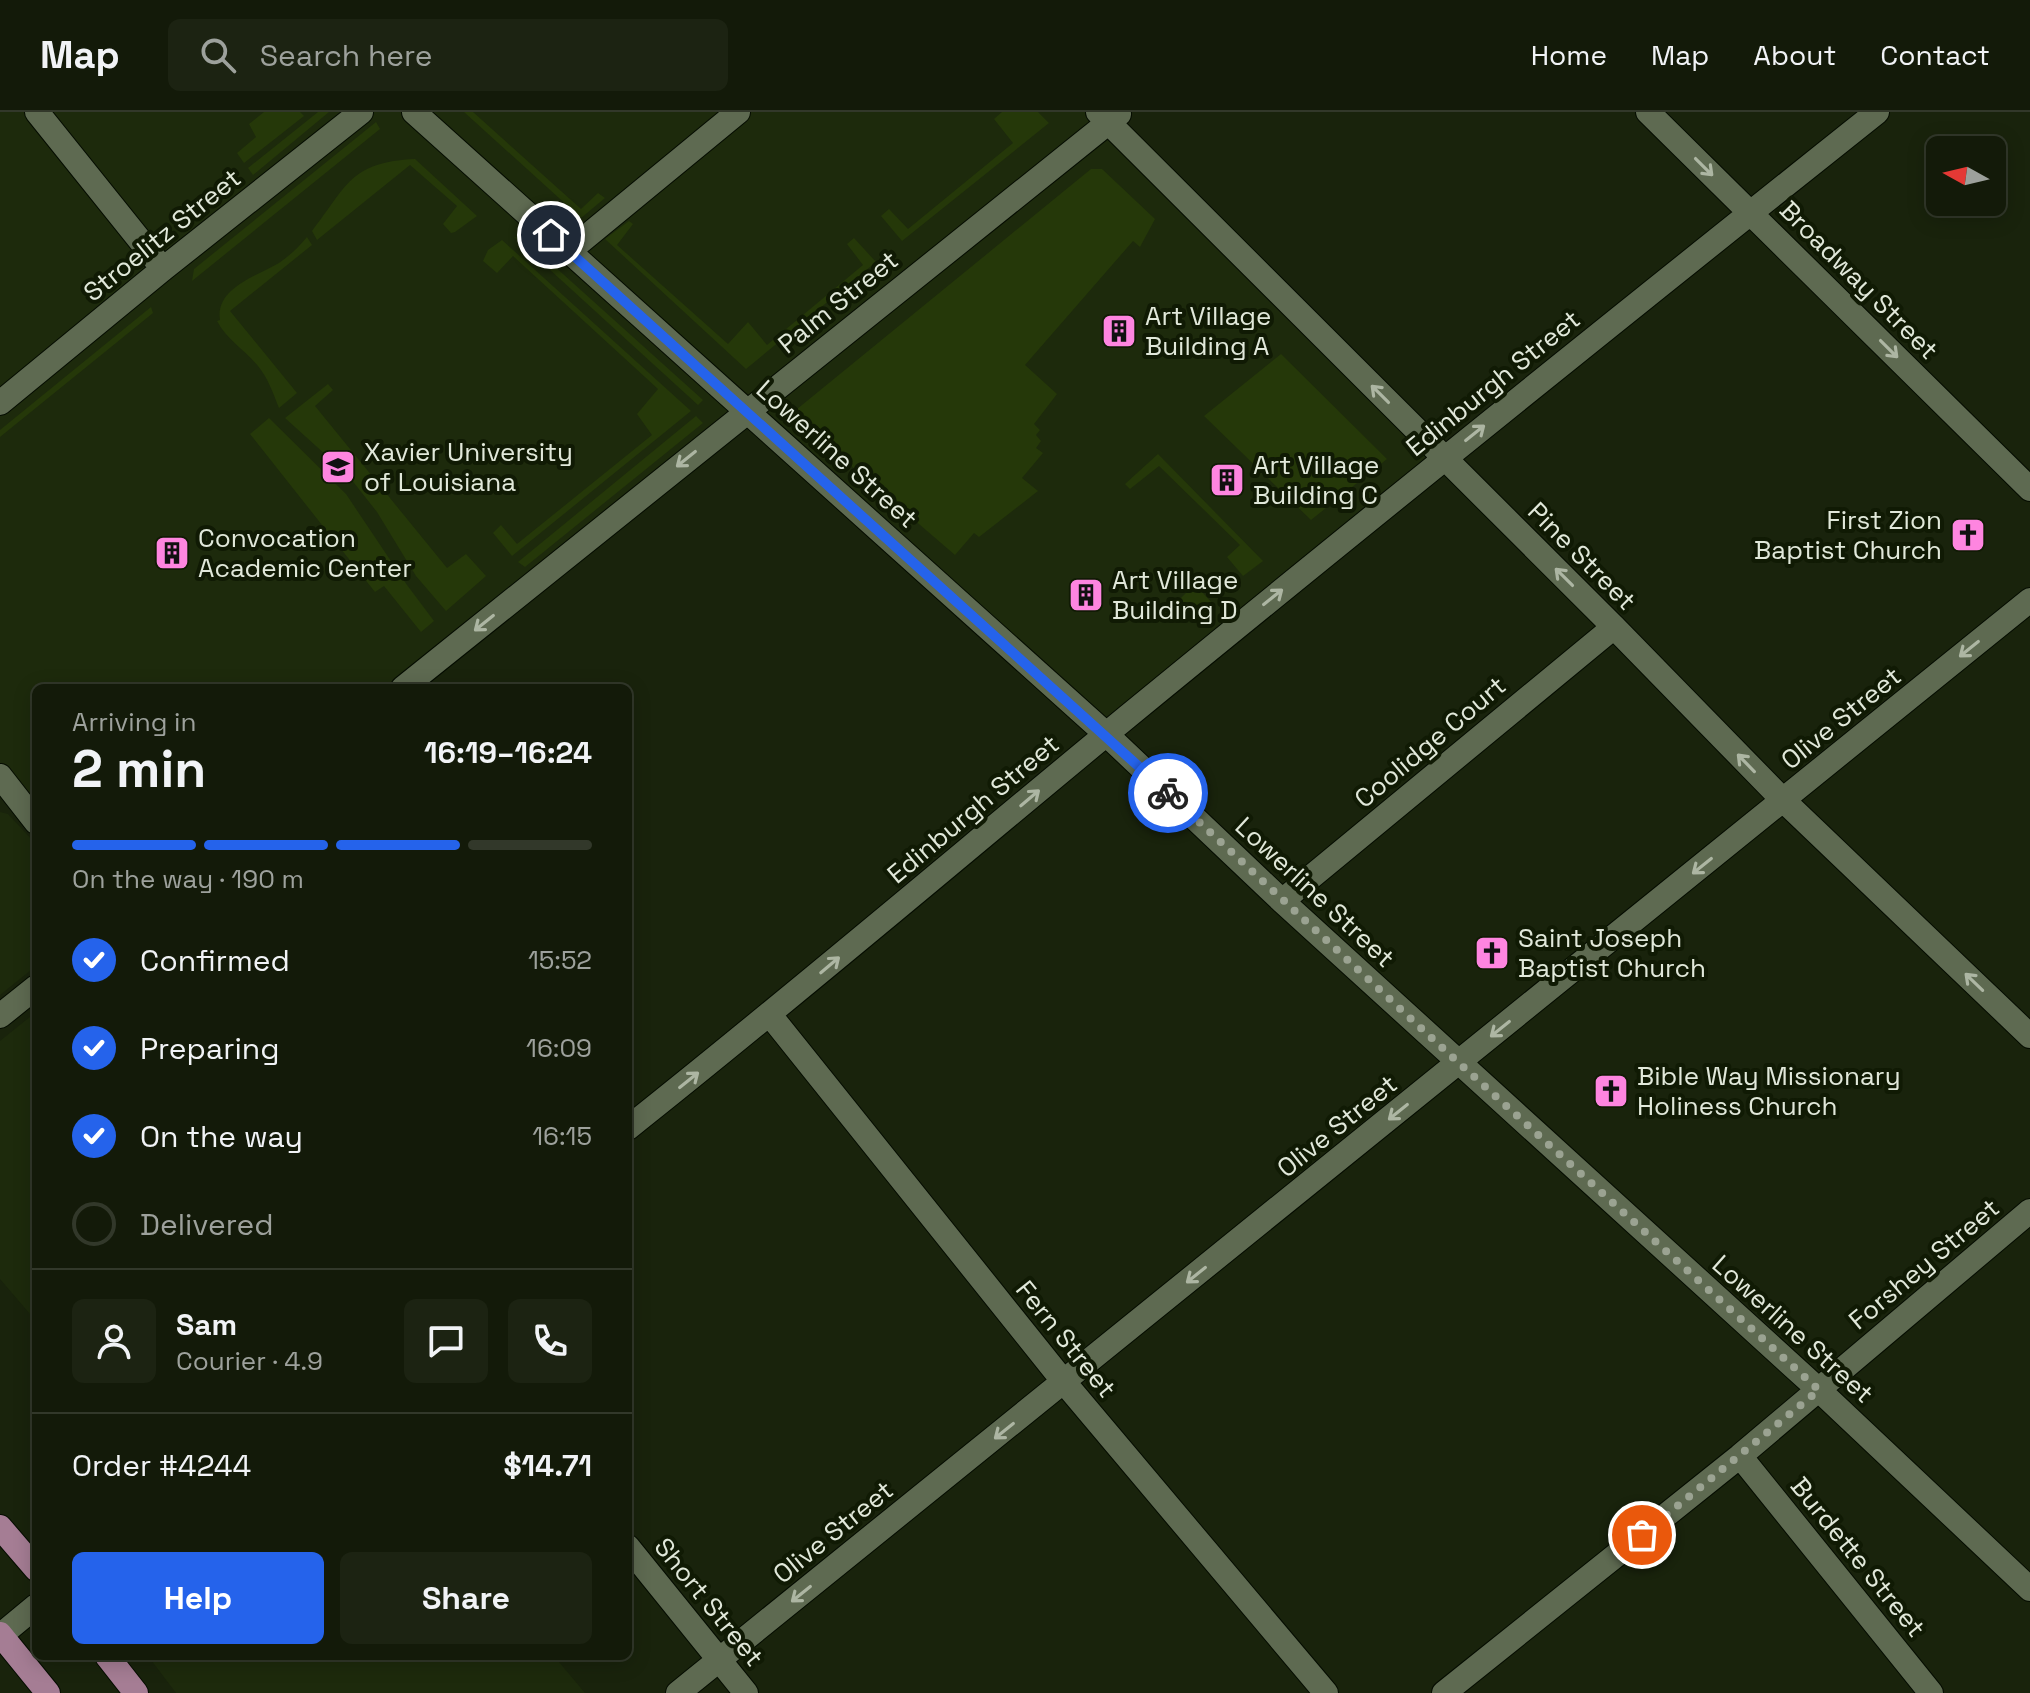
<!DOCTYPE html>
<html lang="en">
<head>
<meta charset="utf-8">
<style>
  body { margin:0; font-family:"Space Grotesk",sans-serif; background:#1c2312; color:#f1f3f6; height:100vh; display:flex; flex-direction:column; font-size:30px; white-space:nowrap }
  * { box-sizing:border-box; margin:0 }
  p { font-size:26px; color:#9da19c }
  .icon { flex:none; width:44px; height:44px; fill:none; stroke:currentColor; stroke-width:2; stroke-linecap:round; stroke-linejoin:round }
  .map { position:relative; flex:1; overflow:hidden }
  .details { position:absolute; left:32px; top:572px; width:600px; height:976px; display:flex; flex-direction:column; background:#131a09; border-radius:12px; box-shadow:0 4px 20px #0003,0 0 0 2px #32382a }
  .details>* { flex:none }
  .needle { width:52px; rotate:278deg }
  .tools { position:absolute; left:1926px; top:24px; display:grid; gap:16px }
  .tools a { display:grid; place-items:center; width:80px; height:80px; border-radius:12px; background:#131a09; box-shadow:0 4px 20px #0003,0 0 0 2px #32382a; font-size:40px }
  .pin { position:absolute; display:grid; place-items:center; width:68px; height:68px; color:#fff; margin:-34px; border:4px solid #fff; border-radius:50%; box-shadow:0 2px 8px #0007 }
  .courier { position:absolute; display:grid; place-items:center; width:80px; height:80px; margin:-40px; border:6px solid #2563eb; border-radius:50%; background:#fff; color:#222; box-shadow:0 2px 10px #0007 }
  .head em { font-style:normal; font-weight:700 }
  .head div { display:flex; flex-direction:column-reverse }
  .head { display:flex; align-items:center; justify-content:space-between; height:136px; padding:0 40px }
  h1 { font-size:52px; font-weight:700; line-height:60px }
  .bar { display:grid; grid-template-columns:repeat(4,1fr); gap:12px 8px; align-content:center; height:96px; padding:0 40px }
  .bar i { height:10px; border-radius:6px; background:#32382a }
  .bar .current { background:#2563eb }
  .bar p { grid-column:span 4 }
  .line { display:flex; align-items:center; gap:20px; padding:0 40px; border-top:2px solid #32382a }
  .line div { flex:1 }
  .round { display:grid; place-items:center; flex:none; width:84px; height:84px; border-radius:12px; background:#1c2312 }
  ol { padding:0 40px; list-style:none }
  li { display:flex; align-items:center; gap:24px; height:88px }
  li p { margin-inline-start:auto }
  li .icon { padding:8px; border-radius:50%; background:#2563eb; color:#fff; stroke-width:4 }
  li:last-child { color:#9da19c }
  li i { width:44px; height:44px; border:4px solid #32382a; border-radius:50% }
  .action { display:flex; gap:16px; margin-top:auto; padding:16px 40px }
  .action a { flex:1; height:92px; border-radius:12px; background:#2563eb; color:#fff; font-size:32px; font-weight:700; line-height:92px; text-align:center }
  .action a+a { background:#1c2312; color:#f1f3f6 }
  header { display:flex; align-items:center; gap:48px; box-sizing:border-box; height:112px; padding:0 40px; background:#131a09; border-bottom:2px solid #32382a }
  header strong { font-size:38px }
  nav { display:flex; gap:44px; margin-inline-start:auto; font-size:28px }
  .search { width:560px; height:72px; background:#1c2312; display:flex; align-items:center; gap:20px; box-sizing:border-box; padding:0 28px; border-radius:12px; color:#9da19c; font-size:30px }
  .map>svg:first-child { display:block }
  .built { fill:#1d2a0c }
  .green { fill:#253809 }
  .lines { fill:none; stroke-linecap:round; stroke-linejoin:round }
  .minor-casing { stroke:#050c00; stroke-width:26 }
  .major-casing { stroke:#050c00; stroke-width:26 }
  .minor { stroke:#5e6a51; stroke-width:24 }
  .major { stroke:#a57d94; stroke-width:24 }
  .oneway { stroke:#adb6a3 }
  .done { stroke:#9ba392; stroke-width:8; stroke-dasharray:0 14.4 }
  .route { stroke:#2563eb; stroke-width:10 }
  .labels { text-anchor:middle; stroke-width:8; stroke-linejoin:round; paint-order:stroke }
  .street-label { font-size:26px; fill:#e1e8da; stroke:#101a04 }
  .poi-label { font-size:26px; fill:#e1e8da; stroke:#101a04; text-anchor:start }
</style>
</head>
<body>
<header>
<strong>Map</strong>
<div class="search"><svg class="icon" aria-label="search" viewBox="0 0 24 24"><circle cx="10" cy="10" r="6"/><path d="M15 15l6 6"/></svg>Search here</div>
<nav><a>Home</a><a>Map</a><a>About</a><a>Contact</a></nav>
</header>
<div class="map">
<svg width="2030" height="1581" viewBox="0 0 2030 1581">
  <rect width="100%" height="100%" fill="#19230c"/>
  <!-- built -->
  <path class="built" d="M0,0h1120l-11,10 334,336 -337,276 -359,-323 -343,277h-368v137l-36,-44z
    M0,700l8,2 28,30v122l-36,29z
    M36,900v309l-36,-42v-238z
    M148,1544h406l31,37h-409z"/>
  <!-- green -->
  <path class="green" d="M264,0h36l4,4 -60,47 -7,-10 19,-16 -7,-13z
    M318,0h11l-76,63 -5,-7z
    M464,0h9l108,97 17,-16 7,5 -24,20z
    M1002,0h36l11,11 -147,118 -21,-25 8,-7 19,20 105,-86 -19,-24z
    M376,10l4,7 -188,152 2,-12z
    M415,47l62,57 -22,16 -4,1 -8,-9 14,-18 -47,-41 -93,75 -5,-9c35,-45 38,-69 103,-72z
    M1091,57h11l53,50 -15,28 -7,-6 -108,124 32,29 -23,30 6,6 -4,5 5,6 -5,7 7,5 -21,25 16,13 -59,46 -5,-4 -19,22 -164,-141z
    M629,109l4,3 -16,21 111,99 20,-22 19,23 96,-80 -16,-21 7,-6 22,24 -130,107 -141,-130z
    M307,125l5,8 -82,66 67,82 -18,15c-6,-15 -11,-30 -21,-42 -13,-16 -31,-26 -41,-45l3,-1c-5,-32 37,-44 59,-57 10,-7 20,-16 28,-26z
    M514,125l9,1 180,162 -5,5z
    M502,128l189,171 -179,145 -19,-23 8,-8 16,19 135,-109 -15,-21 21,-25 -145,-133 -16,17 -14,-12 5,-11z
    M151,195l2,6 -153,124v-7z
    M1281,242l106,105 -76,61 -107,-104z
    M328,272l5,6 -18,16 132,162 19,-14 20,22 -40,35 -30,-35 -39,-64 -30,-38 -62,-56z
    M696,304l7,7 -178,144 -7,-5z
    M269,306l77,76 61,91 27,36 -13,11 -37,-46 -9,6 -125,-158z
    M1158,342l105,107 -20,15 -16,-19 13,-12 -81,-79 -29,23 -5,-5z
    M1195,472l16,18 -18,13 -15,-14z"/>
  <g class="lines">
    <!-- minor casing -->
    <g class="minor-casing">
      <path id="minor" d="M37,0l126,157
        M414,0l692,622 176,167 537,489 211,199
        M1098,0l516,515 169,173 247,236
        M1648,0l382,377
        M569,139l169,-139
        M0,291l163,-134 198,-157
        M403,576l716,-574
        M0,664l36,46
        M1282,789l332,-274
        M770,903l294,367 262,311
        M0,904l36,-29
        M628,1016c169,-134 333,-274 499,-411 249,-204 499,-405 750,-605
        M1740,1344l191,237
        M628,1435l118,146
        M1,1523l35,-29
        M678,1581l1352,-1093
        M1444,1581l296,-237 290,-245"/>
    </g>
    <!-- major casing -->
    <g class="major-casing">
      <path id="major" d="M0,1415l36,42
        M0,1522l48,59
        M107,1544l29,37"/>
    </g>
    <!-- minor -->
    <use href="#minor" class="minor"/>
    <!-- major -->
    <use href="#major" class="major"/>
  </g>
  <!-- one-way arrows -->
  <defs><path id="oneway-shaft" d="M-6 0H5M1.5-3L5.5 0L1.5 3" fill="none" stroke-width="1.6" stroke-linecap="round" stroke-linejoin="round" transform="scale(2)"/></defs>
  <g class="oneway">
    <use href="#oneway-shaft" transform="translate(1704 55) rotate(45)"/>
    <use href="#oneway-shaft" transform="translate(1889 237) rotate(45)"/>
    <use href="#oneway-shaft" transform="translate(1380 282) rotate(-135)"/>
    <use href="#oneway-shaft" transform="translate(1475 321) rotate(-39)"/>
    <use href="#oneway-shaft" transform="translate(686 347) rotate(141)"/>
    <use href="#oneway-shaft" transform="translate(1564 465) rotate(-135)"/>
    <use href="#oneway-shaft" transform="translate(1273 485) rotate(-39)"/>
    <use href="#oneway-shaft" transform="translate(484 511) rotate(141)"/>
    <use href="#oneway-shaft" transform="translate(1969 537) rotate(141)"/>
    <use href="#oneway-shaft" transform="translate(1746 651) rotate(-134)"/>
    <use href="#oneway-shaft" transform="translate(1030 686) rotate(-40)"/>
    <use href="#oneway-shaft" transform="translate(1702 754) rotate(141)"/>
    <use href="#oneway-shaft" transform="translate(830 853) rotate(-40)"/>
    <use href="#oneway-shaft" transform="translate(1974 870) rotate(-136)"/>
    <use href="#oneway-shaft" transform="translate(1500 917) rotate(141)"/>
    <use href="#oneway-shaft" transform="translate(689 968) rotate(-39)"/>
    <use href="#oneway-shaft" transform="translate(1398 1000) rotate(141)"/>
    <use href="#oneway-shaft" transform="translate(1196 1163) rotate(141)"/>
    <use href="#oneway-shaft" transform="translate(1004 1319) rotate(141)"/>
    <use href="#oneway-shaft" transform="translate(801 1482) rotate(141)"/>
  </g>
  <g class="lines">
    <!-- done -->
    <path class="done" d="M1168,681l269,250 382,347 -177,145"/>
    <!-- route -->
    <path class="route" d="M551,123l617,558"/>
  </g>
  <!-- icons -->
  <defs>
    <g id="building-square" transform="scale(1.8)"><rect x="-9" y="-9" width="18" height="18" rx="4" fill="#fe85e0" stroke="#101a04"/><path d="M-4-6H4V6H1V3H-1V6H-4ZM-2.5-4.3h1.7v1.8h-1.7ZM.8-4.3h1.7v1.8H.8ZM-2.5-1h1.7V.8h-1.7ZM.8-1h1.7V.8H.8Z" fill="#111"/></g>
    <g id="university-square" transform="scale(1.8)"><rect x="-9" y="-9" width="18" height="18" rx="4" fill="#fe85e0" stroke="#101a04"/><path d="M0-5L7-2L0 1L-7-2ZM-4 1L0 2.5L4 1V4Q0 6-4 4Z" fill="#111"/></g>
    <g id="church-square" transform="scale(1.8)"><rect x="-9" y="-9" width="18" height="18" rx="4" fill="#fe85e0" stroke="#101a04"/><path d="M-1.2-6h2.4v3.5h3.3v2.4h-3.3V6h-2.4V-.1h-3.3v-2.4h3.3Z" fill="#111"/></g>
  </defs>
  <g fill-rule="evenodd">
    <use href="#building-square" x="1119" y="219"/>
    <use href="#university-square" x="338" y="355"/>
    <use href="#building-square" x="1227" y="368"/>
    <use href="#church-square" x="1968" y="423"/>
    <use href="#building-square" x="172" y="441"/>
    <use href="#building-square" x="1086" y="483"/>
    <use href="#church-square" x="1492" y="841"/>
    <use href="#church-square" x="1611" y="979"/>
  </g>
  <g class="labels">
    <!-- street labels -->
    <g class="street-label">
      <text transform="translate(162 123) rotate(-39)" y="9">Stroelitz Street</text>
      <text transform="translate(1859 168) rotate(45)" y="9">Broadway Street</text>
      <text transform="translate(838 190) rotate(-39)" y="9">Palm Street</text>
      <text transform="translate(1493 271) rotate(-39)" y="9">Edinburgh Street</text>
      <text transform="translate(837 342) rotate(42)" y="9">Lowerline Street</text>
      <text transform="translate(1582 444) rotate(45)" y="9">Pine Street</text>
      <text transform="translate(1841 606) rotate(-39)" y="9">Olive Street</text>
      <text transform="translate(1430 630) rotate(-40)" y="9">Coolidge Court</text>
      <text transform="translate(973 697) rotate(-40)" y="9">Edinburgh Street</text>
      <text transform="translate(1315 780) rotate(43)" y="9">Lowerline Street</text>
      <text transform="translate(1337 1014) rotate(-39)" y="9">Olive Street</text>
      <text transform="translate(1924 1152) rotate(-40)" y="9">Forshey Street</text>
      <text transform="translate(1793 1217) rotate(42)" y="9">Lowerline Street</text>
      <text transform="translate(1066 1227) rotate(51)" y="9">Fern Street</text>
      <text transform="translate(833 1420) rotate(-39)" y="9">Olive Street</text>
      <text transform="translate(1858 1445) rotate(51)" y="9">Burdette Street</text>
      <text transform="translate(709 1490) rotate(51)" y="9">Short Street</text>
    </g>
    <!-- poi labels -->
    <g class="poi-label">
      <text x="1145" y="213">Art Village<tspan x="1145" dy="30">Building A</tspan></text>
      <text x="364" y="349">Xavier University<tspan x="364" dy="30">of Louisiana</tspan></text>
      <text x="1253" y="362">Art Village<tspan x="1253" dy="30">Building C</tspan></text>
      <text x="1942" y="417" text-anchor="end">First Zion<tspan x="1942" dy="30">Baptist Church</tspan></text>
      <text x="198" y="435">Convocation<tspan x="198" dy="30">Academic Center</tspan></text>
      <text x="1112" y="477">Art Village<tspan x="1112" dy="30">Building D</tspan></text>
      <text x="1518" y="835">Saint Joseph<tspan x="1518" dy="30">Baptist Church</tspan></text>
      <text x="1637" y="973">Bible Way Missionary<tspan x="1637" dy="30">Holiness Church</tspan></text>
    </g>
  </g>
</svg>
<div class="tools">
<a><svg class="needle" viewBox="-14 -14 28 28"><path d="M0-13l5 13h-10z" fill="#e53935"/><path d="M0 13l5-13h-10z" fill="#9da19c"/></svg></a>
</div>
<div class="pin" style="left:1642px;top:1423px;background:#ea580c"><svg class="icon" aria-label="bag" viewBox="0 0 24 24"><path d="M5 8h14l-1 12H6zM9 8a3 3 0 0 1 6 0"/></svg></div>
<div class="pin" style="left:551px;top:123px;background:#1f2937"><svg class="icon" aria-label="home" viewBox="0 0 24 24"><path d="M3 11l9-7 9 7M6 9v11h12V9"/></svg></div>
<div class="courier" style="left:1168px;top:681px"><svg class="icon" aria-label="bike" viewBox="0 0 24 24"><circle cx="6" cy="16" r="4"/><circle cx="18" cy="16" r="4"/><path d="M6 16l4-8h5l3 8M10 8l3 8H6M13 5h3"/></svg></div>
<section class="details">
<div class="head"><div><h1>2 min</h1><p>Arriving in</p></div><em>16:19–16:24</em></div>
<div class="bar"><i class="current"></i><i class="current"></i><i class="current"></i><i></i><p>On the way · 190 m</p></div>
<ol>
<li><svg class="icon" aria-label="check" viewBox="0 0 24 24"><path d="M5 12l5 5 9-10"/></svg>Confirmed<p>15:52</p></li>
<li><svg class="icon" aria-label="check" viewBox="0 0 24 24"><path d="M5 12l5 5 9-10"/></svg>Preparing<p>16:09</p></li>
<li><svg class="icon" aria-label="check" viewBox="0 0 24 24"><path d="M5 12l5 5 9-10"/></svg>On the way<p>16:15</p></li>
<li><i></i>Delivered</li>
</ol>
<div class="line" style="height:144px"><a class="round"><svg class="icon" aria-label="person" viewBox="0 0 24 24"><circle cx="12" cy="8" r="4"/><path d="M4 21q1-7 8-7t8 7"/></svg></a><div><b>Sam</b><p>Courier · 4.9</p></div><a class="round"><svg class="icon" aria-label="chat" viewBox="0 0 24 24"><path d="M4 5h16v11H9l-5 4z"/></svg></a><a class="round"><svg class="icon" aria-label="phone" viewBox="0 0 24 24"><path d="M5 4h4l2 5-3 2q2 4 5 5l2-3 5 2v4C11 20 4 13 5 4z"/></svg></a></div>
<div class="line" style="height:104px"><div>Order #4244</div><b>$14.71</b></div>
<div class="action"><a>Help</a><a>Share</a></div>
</section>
</div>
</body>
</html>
